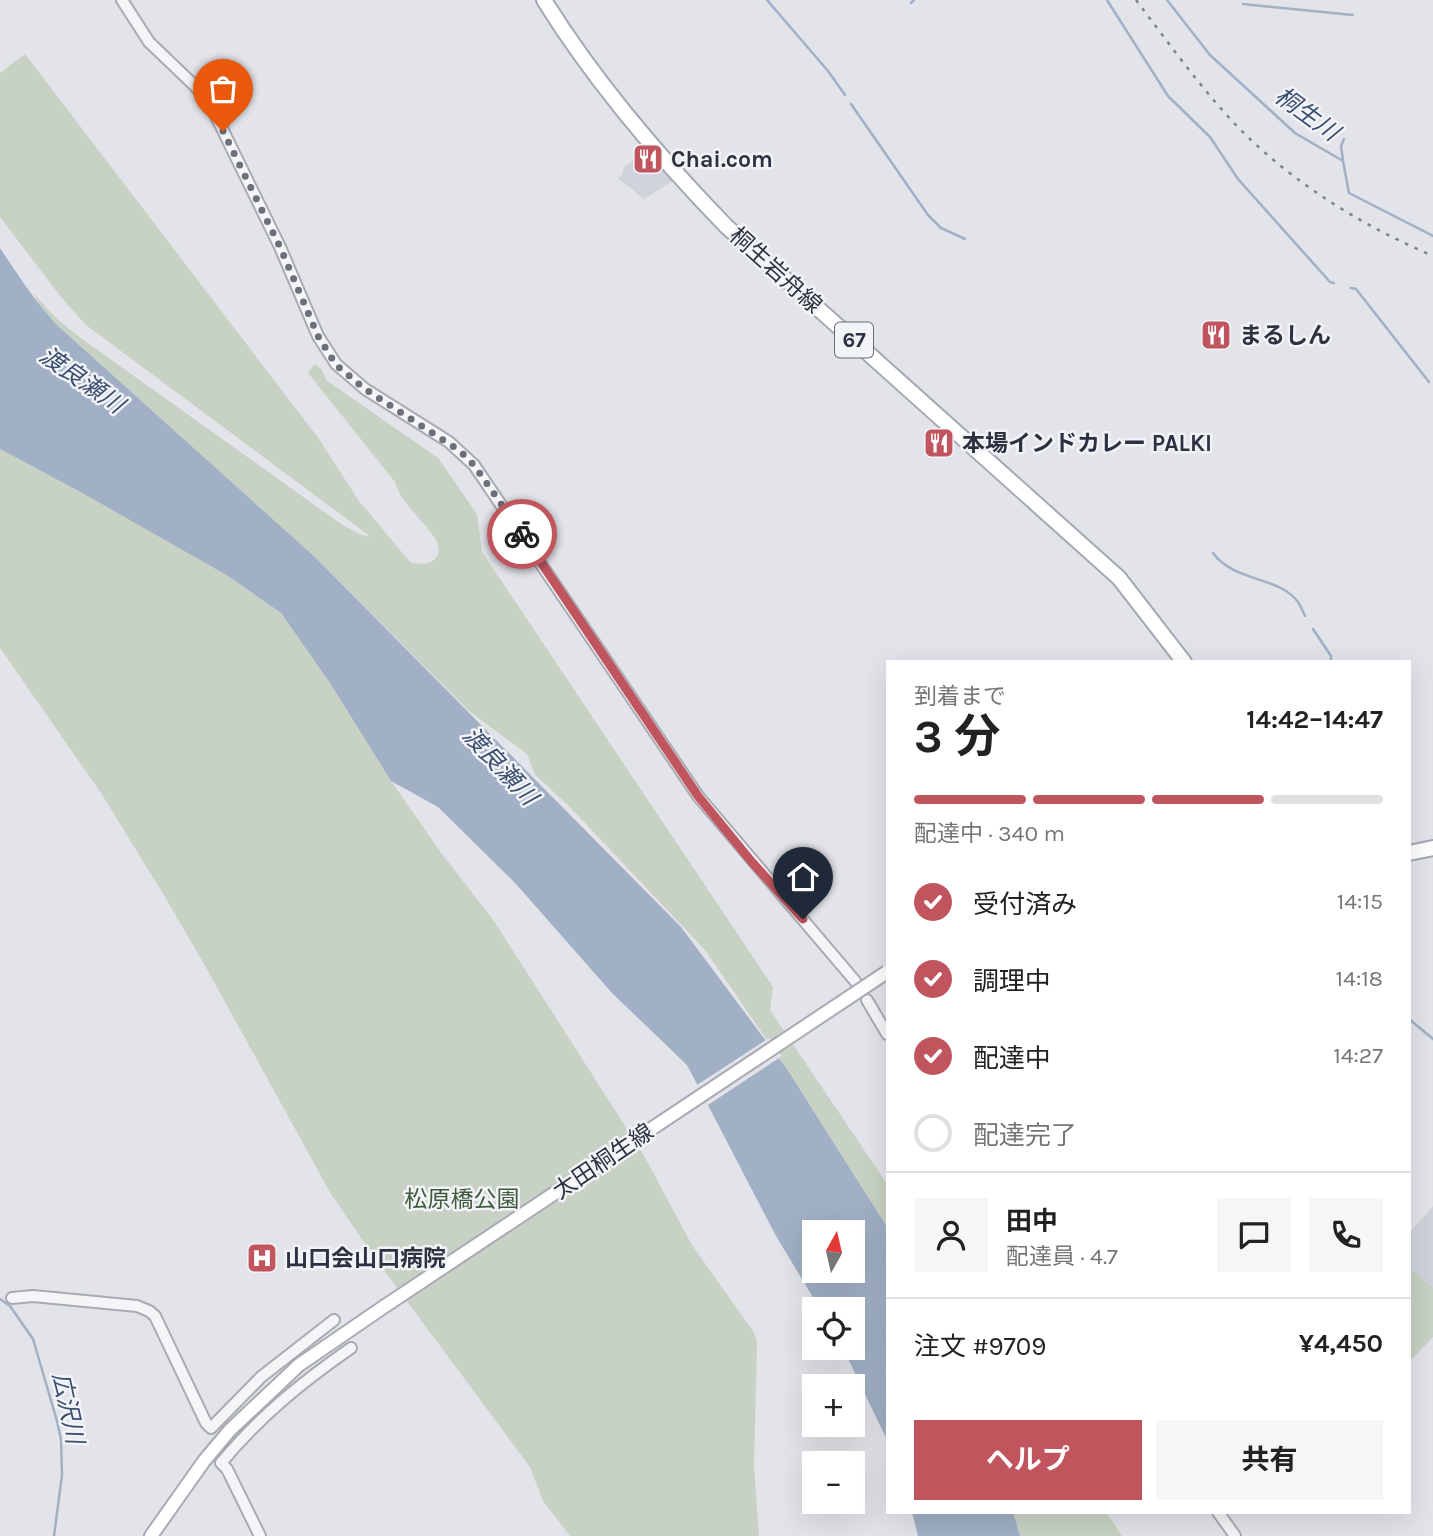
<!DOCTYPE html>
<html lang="ja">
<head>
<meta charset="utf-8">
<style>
  body { margin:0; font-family:Karla,"Noto Sans JP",sans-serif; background:#f6f6f6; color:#222; height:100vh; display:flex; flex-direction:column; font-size:26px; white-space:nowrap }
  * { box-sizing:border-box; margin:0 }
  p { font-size:23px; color:#767676 }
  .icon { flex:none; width:38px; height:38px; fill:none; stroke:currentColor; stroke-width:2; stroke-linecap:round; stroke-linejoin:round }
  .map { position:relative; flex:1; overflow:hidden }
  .side { position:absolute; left:886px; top:660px; width:525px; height:854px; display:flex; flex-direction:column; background:#fff; border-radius:0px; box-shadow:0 7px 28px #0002 }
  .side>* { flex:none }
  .needle { width:46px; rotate:8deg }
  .buttons { position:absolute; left:802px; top:1220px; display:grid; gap:14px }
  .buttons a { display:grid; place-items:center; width:63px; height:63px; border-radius:0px; background:#fff; box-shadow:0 7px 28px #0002; font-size:35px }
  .pin { position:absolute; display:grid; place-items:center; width:60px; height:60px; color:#fff; margin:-72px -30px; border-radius:50% 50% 50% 0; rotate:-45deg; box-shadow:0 0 7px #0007 }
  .pin .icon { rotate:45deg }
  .courier { position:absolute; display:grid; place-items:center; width:70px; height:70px; margin:-35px; border:5px solid #c0555e; border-radius:50%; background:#fff; color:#222; box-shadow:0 2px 9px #0007 }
  .summary em { font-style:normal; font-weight:700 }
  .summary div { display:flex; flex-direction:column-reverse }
  .summary { display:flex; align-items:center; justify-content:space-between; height:119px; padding:0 28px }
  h1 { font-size:46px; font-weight:700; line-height:52px }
  .bar { display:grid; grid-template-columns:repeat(4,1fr); gap:10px 7px; align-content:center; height:84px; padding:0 28px }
  .bar i { height:9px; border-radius:5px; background:#e0e0e0 }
  .bar .on { background:#c0555e }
  .bar p { grid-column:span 4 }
  .line { display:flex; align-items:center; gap:18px; padding:0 28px; border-top:2px solid #e0e0e0 }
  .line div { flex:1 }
  .round { display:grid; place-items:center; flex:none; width:74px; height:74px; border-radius:0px; background:#f6f6f6 }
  ol { padding:0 28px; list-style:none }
  li { display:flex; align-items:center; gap:21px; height:77px }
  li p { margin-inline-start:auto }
  li .icon { padding:7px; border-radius:50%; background:#c0555e; color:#fff; stroke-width:4 }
  li:last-child { color:#767676 }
  li i { width:38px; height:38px; border:4px solid #e0e0e0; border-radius:50% }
  .action { display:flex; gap:14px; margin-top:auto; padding:14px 28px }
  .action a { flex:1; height:80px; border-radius:0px; background:#c0555e; color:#fff; font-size:28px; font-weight:700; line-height:80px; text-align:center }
  .action a+a { background:#f6f6f6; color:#222 }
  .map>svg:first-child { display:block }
  .built { fill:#d1d3db }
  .green { fill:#c7d2c4 }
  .water { fill:#a1b0c5; fill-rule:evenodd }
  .pier { fill:#e2e4e9 }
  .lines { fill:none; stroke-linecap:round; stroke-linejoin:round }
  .stream { stroke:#a1b0c5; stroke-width:2.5 }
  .tertiary-casing { stroke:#a8abb3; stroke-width:14 }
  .secondary-casing { stroke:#a8abb3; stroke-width:16 }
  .primary-casing { stroke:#a3a8b3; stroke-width:18 }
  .tertiary { stroke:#f5f5f8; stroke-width:10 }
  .secondary { stroke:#fff; stroke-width:12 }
  .primary { stroke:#fff; stroke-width:14 }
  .rail { stroke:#7d8391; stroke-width:2.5; stroke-dasharray:3.5 7; stroke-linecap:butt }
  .secondary-bridge-casing { stroke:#a8abb3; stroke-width:16; stroke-linecap:butt }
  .secondary-bridge { stroke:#fff; stroke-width:12 }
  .done { stroke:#6c707a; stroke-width:7; stroke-dasharray:0 12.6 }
  .route { stroke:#c0555e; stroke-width:9 }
  .labels { text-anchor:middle; stroke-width:5; stroke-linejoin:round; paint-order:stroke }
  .shield { fill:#f2f3f7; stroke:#676c76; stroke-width:2 }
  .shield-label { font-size:21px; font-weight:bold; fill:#2c323f }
  .poi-label { font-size:23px; font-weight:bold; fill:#2c323f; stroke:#f2f3f7; text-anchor:start }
  .street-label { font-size:23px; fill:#2c323f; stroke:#f2f3f7 }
  .park-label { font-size:23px; fill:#3e5a3b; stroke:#f2f3f7 }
  .water-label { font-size:24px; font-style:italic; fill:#3a4e6f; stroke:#f2f3f7 }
</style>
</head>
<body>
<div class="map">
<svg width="1433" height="1536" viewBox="0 0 1433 1536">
  <rect width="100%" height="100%" fill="#e2e4e9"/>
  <!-- built -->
  <path class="built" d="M647,152l26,29 -29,18 -26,-21 4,-3 2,-8z
    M1433,1206v82l-24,-21v-34z"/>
  <!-- green -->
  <path class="green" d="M25,54l294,385 40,62 51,61c19,6 38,-4 24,-25 -13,-20 -32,-32 -39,-55l-87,-109 7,-9 7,6 4,10 112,78 39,56 5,38 291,435 -3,23 117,174v43l-100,-158 -82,-119 -138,-146 -32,-29 -8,-21 -58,-43 -153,-153 -258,-232 -17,-19 -8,-14 24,26 25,20 259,185 18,10 12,3 -285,-212 -25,-28 -61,-80v-144z
    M0,449l84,45 144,82 53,37 49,70 61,98 51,73 52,67 149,233 49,91 61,86 4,9 -3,126 5,70h-189l-27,-35 -13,-34 -153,-206 -46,-67 -127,-230 -39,-67 -64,-104 -101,-145z
    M1409,1267l24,21v49l-24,25z
    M1013,1512h93l16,24h-102z"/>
  <!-- water -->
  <path class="water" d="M0,248c18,27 36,55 58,78l258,232 365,369 106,142 100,158v213l-44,-92h9v-39h-32l-44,-73 -89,-171 -75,-72 -96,-109 -78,-77 -47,-26 -61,-98 -49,-70 -53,-37 -144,-82 -84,-45zM814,1232h38v38h-38z
    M912,1512h101l7,24h-102z"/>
  <!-- pier -->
  <path class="pier" d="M769,1038l13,18 -77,51 -11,-20z"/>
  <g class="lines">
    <!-- stream -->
    <path class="stream" d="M767,0l61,71 17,24
      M1107,0l61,96 42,41 28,42 92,103 4,1
      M1167,0l43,55 61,56 24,22 48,28 6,32 84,43
      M911,3l3,-3
      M1243,4l110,11
      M851,104l77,111 13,13 24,11
      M1343,160l-2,-14 3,-7
      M1351,288l5,1 73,93
      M1213,553c21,29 66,23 85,49 3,4 5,10 7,14
      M1313,629l18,27v6
      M1409,1019l24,20
      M0,1299l10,7 23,33 24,82 4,19 1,35 -8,61"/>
    <!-- tertiary casing -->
    <g class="tertiary-casing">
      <path id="tertiary" d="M122,0l27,42 47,45 16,21 68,139 38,89 18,28 29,25 84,53 25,23 224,331 157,185
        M867,1000l20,34
        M12,1298l21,-2 104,10 12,5 6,5 51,107 5,5 50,-51 73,-57
        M1218,1512l17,24
        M260,1536l-33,-67 -6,-6c38,-46 81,-81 130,-115"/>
    </g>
    <!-- secondary casing -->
    <g class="secondary-casing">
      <path id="secondary" d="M151,1536l53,-75 26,-31 69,-65 83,-57 466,-310"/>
    </g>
    <!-- primary casing -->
    <g class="primary-casing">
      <path id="primary" d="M544,0c51,82 115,157 182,226l393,352 65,84
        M1409,853l24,-5"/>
    </g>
    <!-- tertiary -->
    <use href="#tertiary" class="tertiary"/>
    <!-- secondary -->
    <use href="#secondary" class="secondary"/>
    <!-- primary -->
    <use href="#primary" class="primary"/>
    <!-- rail -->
    <path class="rail" d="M1136,0c31,41 62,84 97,122 56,59 126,102 200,134"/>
    <!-- secondary-bridge casing -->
    <g class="secondary-bridge-casing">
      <path id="secondary-bridge" d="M848,998l39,-26"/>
    </g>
    <!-- secondary-bridge -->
    <use href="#secondary-bridge" class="secondary-bridge"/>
  </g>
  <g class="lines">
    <!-- done -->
    <path class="done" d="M223,131l57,116 38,89 18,29 29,24 95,62 14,14 48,69"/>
    <!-- route -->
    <path class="route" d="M522,534l176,262 53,65 52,58"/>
  </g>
  <!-- icons -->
  <defs>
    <g id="restaurant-square" transform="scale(1.575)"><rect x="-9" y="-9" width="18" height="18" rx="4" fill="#c0555e" stroke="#f2f3f7"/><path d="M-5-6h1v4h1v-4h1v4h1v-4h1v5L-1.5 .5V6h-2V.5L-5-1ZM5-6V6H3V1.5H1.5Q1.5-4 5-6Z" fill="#fff"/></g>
    <g id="hospital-square" transform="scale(1.575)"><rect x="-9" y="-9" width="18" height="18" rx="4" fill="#c0555e" stroke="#f2f3f7"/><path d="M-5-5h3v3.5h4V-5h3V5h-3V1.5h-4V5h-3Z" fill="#fff"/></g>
  </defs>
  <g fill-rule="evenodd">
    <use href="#restaurant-square" x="648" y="159"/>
    <use href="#restaurant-square" x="1216" y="335"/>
    <use href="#restaurant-square" x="939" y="443"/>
    <use href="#hospital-square" x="262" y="1258"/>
  </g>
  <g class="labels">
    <!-- shield labels -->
    <rect class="shield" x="835" y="322.5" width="38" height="35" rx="5"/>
    <g class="shield-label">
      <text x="854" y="347">67</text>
    </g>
    <!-- poi labels -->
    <g class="poi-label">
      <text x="671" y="167">Chai.com</text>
      <text x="1239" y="343">まるしん</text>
      <text x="962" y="451">本場インドカレー PALKI</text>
      <text x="285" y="1266">山口会山口病院</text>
    </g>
    <!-- street labels -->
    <g class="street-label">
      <text transform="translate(776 270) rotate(42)" y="8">桐生岩舟線</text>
      <text transform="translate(603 1161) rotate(-34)" y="8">太田桐生線</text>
    </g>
    <!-- park labels -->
    <g class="park-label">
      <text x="462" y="1207">松原橋公園</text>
    </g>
    <!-- water labels -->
    <g class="water-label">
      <text transform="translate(1307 114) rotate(36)" y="8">桐生川</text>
      <text transform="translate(82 380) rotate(35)" y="8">渡良瀬川</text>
      <text transform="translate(500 766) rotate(47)" y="8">渡良瀬川</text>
      <text transform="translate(68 1408) rotate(78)" y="8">広沢川</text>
    </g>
  </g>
</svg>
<div class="buttons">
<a><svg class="needle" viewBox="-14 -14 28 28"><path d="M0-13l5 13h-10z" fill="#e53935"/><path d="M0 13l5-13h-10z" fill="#767676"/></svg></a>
<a><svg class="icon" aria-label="locate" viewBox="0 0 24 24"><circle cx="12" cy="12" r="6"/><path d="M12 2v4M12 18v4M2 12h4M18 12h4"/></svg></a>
<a>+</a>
<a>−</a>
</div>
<div class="pin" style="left:223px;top:131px;background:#ea580c"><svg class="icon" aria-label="bag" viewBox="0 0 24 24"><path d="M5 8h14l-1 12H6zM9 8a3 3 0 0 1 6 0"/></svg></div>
<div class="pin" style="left:803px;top:919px;background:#1f2937"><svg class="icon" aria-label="home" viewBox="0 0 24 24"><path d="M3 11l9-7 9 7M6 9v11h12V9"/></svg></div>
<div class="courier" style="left:522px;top:534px"><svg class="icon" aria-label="bike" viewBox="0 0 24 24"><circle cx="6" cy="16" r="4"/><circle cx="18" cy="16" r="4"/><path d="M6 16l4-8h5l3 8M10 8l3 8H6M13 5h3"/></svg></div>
<section class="side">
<div class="summary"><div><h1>3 分</h1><p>到着まで</p></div><em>14:42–14:47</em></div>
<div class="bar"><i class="on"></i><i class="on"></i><i class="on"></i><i></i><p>配達中 · 340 m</p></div>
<ol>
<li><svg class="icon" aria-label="check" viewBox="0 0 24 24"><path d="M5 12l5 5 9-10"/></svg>受付済み<p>14:15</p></li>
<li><svg class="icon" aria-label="check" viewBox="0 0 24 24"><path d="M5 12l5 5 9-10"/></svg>調理中<p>14:18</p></li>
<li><svg class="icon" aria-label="check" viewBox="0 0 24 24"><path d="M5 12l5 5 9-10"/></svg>配達中<p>14:27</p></li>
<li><i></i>配達完了</li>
</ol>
<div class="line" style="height:126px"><a class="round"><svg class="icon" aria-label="person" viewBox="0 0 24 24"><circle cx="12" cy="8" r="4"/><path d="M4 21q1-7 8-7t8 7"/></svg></a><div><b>田中</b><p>配達員 · 4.7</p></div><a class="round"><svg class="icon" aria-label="chat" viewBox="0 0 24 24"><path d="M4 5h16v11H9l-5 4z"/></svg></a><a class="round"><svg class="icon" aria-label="phone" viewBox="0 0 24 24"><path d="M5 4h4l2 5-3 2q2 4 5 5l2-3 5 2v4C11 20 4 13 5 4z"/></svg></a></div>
<div class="line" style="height:91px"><div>注文 #9709</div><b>¥4,450</b></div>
<div class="action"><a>ヘルプ</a><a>共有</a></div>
</section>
</div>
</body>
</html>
